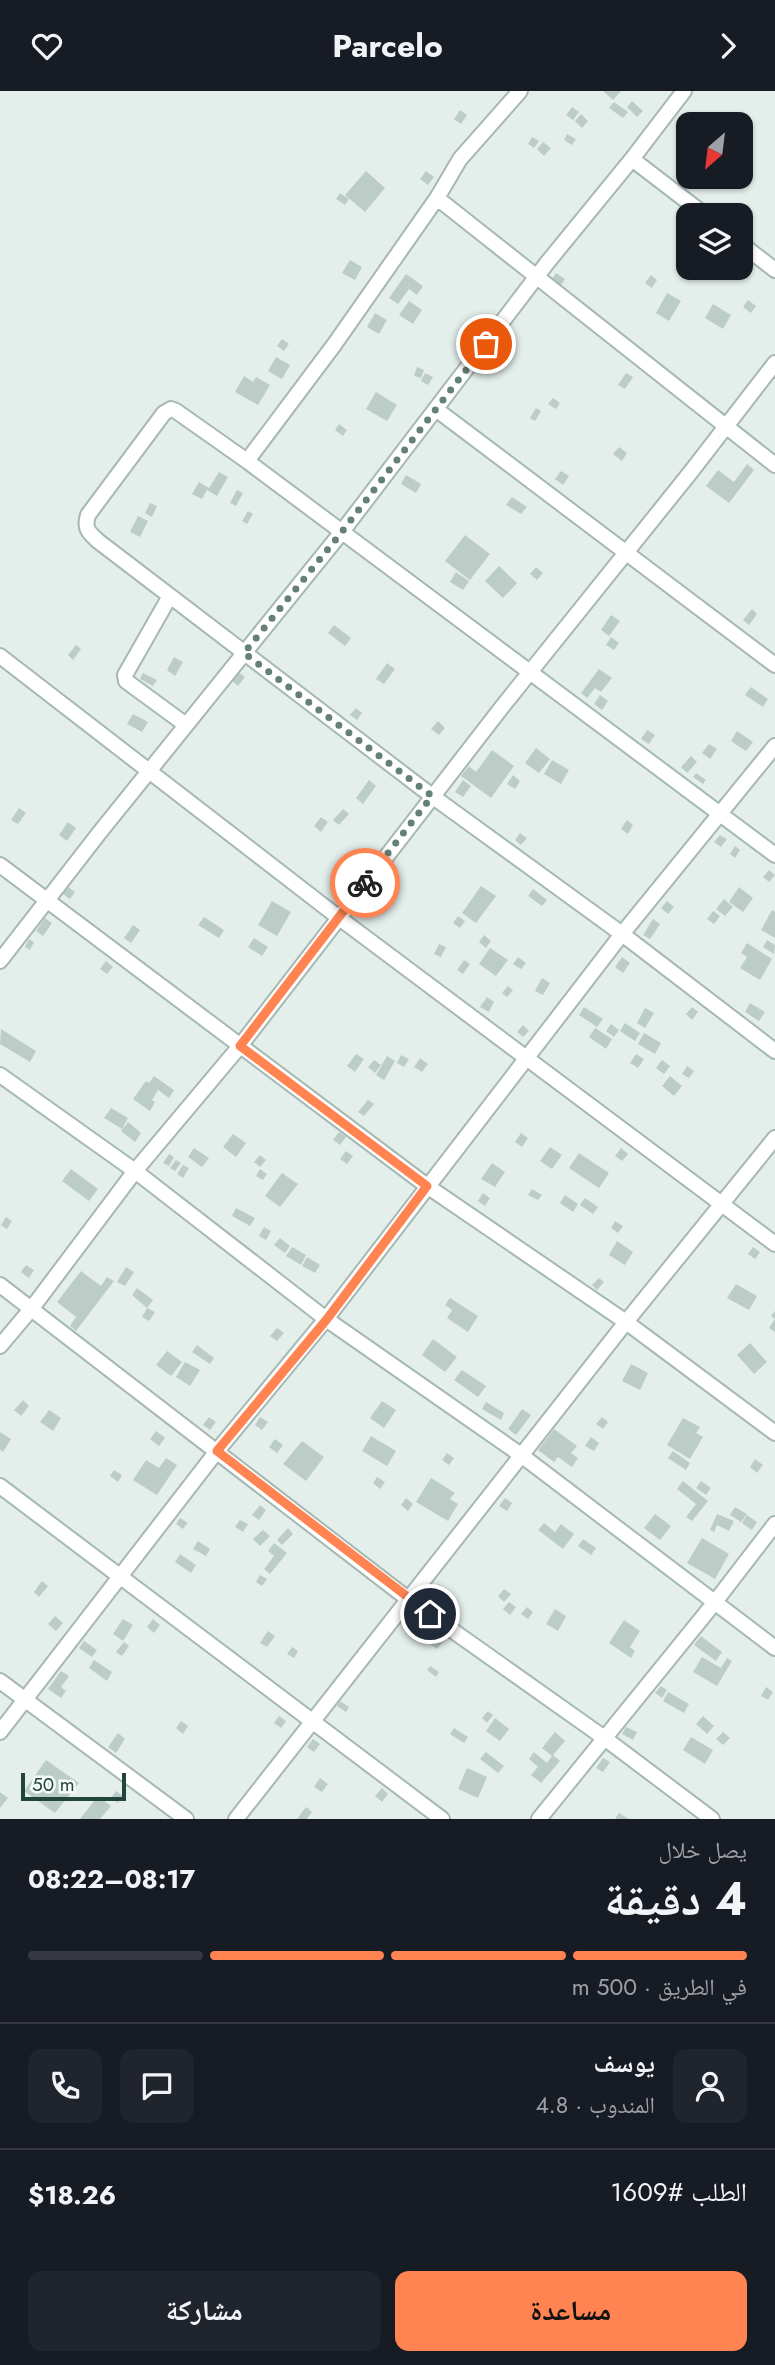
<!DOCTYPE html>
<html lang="ar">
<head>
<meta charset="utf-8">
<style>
  body { margin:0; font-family:Jost,"Noto Naskh Arabic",sans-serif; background:#20242c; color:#f1f3f6; direction:rtl; height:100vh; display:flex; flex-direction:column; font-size:26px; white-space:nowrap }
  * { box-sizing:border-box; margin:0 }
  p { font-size:23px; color:#9ea1a6 }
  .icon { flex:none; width:38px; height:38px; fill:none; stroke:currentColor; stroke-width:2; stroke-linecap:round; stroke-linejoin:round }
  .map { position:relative; height:1728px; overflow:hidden; direction:ltr }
  .drawer { display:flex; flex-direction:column; background:#171b24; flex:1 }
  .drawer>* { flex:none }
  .needle { width:46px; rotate:208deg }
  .buttons { position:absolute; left:676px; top:21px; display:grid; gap:14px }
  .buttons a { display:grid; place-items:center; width:77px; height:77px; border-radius:14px; background:#171b24; box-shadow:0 2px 5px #0004; font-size:35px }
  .scale { position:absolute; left:21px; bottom:18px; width:105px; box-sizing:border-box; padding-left:7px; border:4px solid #21443c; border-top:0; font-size:19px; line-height:24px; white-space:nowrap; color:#21443c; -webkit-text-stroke:5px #f5fbf8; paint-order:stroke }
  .pin { position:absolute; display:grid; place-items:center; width:60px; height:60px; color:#fff; margin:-30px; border:4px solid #fff; border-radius:50%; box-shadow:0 2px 7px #0007 }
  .courier { position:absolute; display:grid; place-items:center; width:70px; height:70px; margin:-35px; border:5px solid #ff8452; border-radius:50%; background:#fff; color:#222; box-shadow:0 2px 9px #0007 }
  .headline em { font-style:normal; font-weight:700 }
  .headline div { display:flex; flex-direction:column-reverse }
  .headline { display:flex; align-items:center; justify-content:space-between; height:119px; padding:0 28px }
  h1 { font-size:46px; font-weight:700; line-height:52px }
  .bar { display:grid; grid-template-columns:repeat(4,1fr); gap:10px 7px; align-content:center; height:84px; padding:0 28px }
  .bar i { height:9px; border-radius:5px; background:#363941 }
  .bar .on { background:#ff8452 }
  .bar p { grid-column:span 4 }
  .line { display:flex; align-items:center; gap:18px; padding:0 28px; border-top:2px solid #363941 }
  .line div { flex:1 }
  .round { display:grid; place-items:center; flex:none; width:74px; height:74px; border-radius:14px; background:#20242c }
  .action { display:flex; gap:14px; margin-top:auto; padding:14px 28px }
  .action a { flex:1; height:80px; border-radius:14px; background:#ff8452; color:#111; font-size:28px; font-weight:700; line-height:80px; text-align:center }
  .action a+a { background:#20242c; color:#f1f3f6 }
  header { display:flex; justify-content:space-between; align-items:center; height:91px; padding:0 28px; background:#171b24; font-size:32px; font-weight:700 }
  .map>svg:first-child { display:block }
  .building { fill:#bccdc7 }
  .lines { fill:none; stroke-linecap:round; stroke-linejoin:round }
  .minor-casing { stroke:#a6b8b3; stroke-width:18 }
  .minor { stroke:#fff; stroke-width:14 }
  .done { stroke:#658079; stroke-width:7; stroke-dasharray:0 12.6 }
  .route { stroke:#ff8452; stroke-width:9 }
</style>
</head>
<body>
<header><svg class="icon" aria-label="forward" viewBox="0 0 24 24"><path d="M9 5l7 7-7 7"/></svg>Parcelo<svg class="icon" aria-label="heart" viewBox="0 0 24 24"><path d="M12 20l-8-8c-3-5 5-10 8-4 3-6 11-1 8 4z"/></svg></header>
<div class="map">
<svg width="775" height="1728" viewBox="0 0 775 1728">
  <rect width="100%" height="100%" fill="#e4efeb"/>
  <!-- building -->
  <path class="building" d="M603,0h18l-8,9z
    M632,10l11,10 -6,6 -10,-10z
    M614,11l14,10 -5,6 -14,-10z
    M572,16l7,5 -6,8 -7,-5z
    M460,19l7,5 -6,9 -7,-5z
    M581,23l7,7 -6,7 -7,-7z
    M567,43l9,5 -4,6 -8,-5z
    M532,46l7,4 -5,7 -6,-4z
    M543,51l8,6 -7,8 -7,-7z
    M366,80l19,17 -20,24 -20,-17z
    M426,80l8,6 -6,8 -8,-6z
    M340,102l9,6 -4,6 -9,-6z
    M350,169l12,7 -7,13 -13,-7z
    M556,182l9,6 -6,9 -9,-6z
    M406,183l17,12 -6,9 -8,-6 -11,15 -9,-6z
    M651,184l6,5 -5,8 -7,-5z
    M667,202l14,8 -12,20 -13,-8z
    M748,209l8,6 -5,7 -8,-6z
    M409,210l13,9 -9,14 -14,-9z
    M713,213l18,11 -8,14 -18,-11z
    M375,222l12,7 -8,14 -12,-7z
    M282,248l7,5 -5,7 -7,-5z
    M276,266l14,8 -8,14 -14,-8z
    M417,276l7,3 -3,8 -7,-2z
    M425,282l8,4 -5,8 -7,-4z
    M626,282l7,4 -8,12 -7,-4z
    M244,285l9,6 3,-5 14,8 -12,20 -23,-13z
    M376,301l21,13 -10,16 -21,-12z
    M553,307l7,5 -4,6 -8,-5z
    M536,317l5,3 -6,10 -5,-3z
    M339,333l8,6 -4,6 -8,-6z
    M619,356l8,6 -5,8 -9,-7z
    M747,373l7,6 -25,33 -23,-17 12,-16 16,12z
    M561,380l8,5 -6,9 -8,-6z
    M219,381l9,5 -11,19 -10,-6 -5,9 -10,-5 7,-12 10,6z
    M406,384l15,9 -5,9 -15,-9z
    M237,399l6,3 -7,13 -6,-3z
    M512,406l15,10 -6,7 -15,-9z
    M150,412l7,3 -5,11 -7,-4z
    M248,420l5,3 -6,10 -5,-3z
    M138,425l10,5 -8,16 -10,-5z
    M465,444l25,19 -20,26 -25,-19z
    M499,475l18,17 -14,15 -18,-17z
    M536,476l7,6 -6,7 -7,-6z
    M456,481l13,9 -6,9 -13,-8z
    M752,518l5,5 -8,11 -6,-5z
    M611,524l9,6 -11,15 -8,-6z
    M334,534l17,13 -6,8 -17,-13z
    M611,546l8,6 -5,7 -8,-5z
    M76,554l5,4 -8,11 -5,-5z
    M174,566l9,5 -8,14 -8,-6z
    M387,572l8,6 -11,15 -8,-5z
    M599,578l13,9 -11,14 -6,-4 -8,10 -6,-5z
    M237,580l8,6 -7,9 -7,-6z
    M143,582l14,7 -4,6 -13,-7z
    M751,596l17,12 -5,8 -18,-12z
    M600,604l8,6 -6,9 -8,-6z
    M356,617l6,5 -5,7 -7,-5z
    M133,623l15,8 -6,10 -15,-8z
    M438,630l7,7 -6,7 -8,-6z
    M647,639l8,5 -6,9 -8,-5z
    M737,640l16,11 -7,9 -15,-10z
    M709,653l8,5 -7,10 -8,-6z
    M536,657l14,11 -11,14 -14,-10z
    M492,659l22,16 -23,32 -30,-22 8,-10 7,6z
    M691,665l6,6 -10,11 -6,-6z
    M552,669l17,10 -8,14 -17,-10z
    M696,682l10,7 -3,4 -10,-7z
    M513,684l7,6 -5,8 -8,-5z
    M369,689l7,6 -13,18 -7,-6z
    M463,689l8,6 -8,11 -8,-5z
    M19,717l7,5 -8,11 -7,-4z
    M343,718l6,5 -10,11 -6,-5z
    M321,726l7,5 -7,10 -7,-6z
    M627,729l6,5 -5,9 -7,-5z
    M68,731l8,6 -9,13 -8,-6z
    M520,742l7,5 -6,7 -6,-5z
    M720,744l7,4 -6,8 -7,-5z
    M735,755l5,4 -5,8 -5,-4z
    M769,779l6,5 -6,7 -6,-5z
    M67,795l8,6 -5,7 -9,-6z
    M481,795l15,10 -20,27 -14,-10z
    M739,796l14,11 -10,14 -14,-10z
    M533,798l14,11 -5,6 -14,-10z
    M724,808l9,8 -8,9 -9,-7z
    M272,810l19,11 -14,24 -19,-11z
    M667,810l7,6 -6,7 -7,-6z
    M772,819l3,2v26l-14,-8z
    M713,820l7,5 -6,8 -7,-5z
    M458,825l7,5 -5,7 -7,-5z
    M204,826l20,13 -5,8 -21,-13z
    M45,827l7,5 -9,13 -7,-5z
    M653,828l7,5 -10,15 -7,-4z
    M133,834l7,5 -9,13 -7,-5z
    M484,844l7,6 -5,7 -7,-6z
    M254,847l14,9 -6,9 -14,-9z
    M29,848l5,3 -4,8 -5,-3z
    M767,849l8,5 -1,9 -11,-7z
    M747,852l25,16 -12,21 -20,-12 7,-11 -6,-4z
    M439,853l7,3 -5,10 -7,-3z
    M490,857l18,12 -12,16 -17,-12z
    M518,866l8,6 -5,6 -8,-5z
    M622,866l8,6 -7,10 -8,-6z
    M464,869l6,4 -7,10 -6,-4z
    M106,870l7,6 -6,7 -7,-5z
    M542,887l8,5 -7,12 -8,-4z
    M508,895l5,4 -6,7 -5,-4z
    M487,906l7,5 -5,10 -9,-5z
    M750,912l15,9 -6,9 -14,-9z
    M584,916l19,12 -6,8 -18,-12z
    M692,916l6,5 -6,8 -6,-6z
    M645,917l9,5 -9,15 -8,-5z
    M625,932l15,10 -5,8 -15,-10z
    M611,933l8,6 -5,7 -8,-6z
    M523,934l6,6 -6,6 -6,-5z
    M595,937l17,11 -6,10 -17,-12z
    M1,938l35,22 -6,11 -30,-18z
    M644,942l17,10 -6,11 -17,-10z
    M356,963l8,5 -9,13 -8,-6z
    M636,963l8,5 -6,9 -8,-5z
    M401,964l8,4 -5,8 -7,-4z
    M387,965l8,5 -11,19 -8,-5z
    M420,967l8,6 -6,8 -8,-5z
    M374,969l7,5 -6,8 -7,-6z
    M662,969l8,6 -6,8 -8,-6z
    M687,975l7,5 -5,7 -7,-4z
    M154,985l20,14 -5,8 -11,-8 -6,10 3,2 -5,9 -17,-12 13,-18 3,2z
    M670,985l12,10 -8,10 -12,-10z
    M368,1009l6,4 -10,12 -6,-4z
    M111,1017l17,10 -6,11 -18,-11z
    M128,1031l13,11 -6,9 -14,-11z
    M339,1041l7,5 -6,8 -7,-5z
    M521,1042l7,5 -6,9 -7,-5z
    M233,1043l13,9 -10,14 -13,-10z
    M550,1056l12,8 -10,14 -12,-8z
    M194,1057l15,10 -7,9 -14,-10z
    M621,1057l7,6 -6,7 -7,-5z
    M346,1060l7,5 -6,8 -7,-5z
    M579,1062l30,20 -10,15 -30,-20z
    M169,1063l5,3 -5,9 -6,-3z
    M260,1064l6,5 -6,7 -6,-5z
    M176,1069l5,3 -6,8 -5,-3z
    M492,1072l13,9 -10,15 -14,-8z
    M183,1074l6,3 -6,10 -6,-4z
    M71,1078l27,20 -9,12 -27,-20z
    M260,1078l7,5 -4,6 -7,-4z
    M282,1082l16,11 -18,23 -15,-11z
    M532,1098l10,6 -4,5 -10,-5z
    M483,1102l7,5 -5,8 -7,-5z
    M565,1104l13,9 -5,8 -13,-9z
    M585,1107l13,9 -5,7 -13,-9z
    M236,1117l19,10 -5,8 -18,-10z
    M6,1126l6,4 -5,8 -6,-4z
    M615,1130l8,5 -5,7 -7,-5z
    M264,1136l7,4 -5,9 -7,-4z
    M280,1147l10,8 -5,7 -11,-8z
    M617,1150l16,11 -8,13 -16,-10z
    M292,1156l14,8 -5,10 -15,-9z
    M753,1156l7,5 -5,7 -7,-5z
    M307,1166l13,8 -5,8 -13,-7z
    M26,1174l8,5 -5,8 -8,-6z
    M126,1176l8,5 -9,14 -8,-4z
    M81,1180l20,15 6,-9 7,4 -38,50 -6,-5 6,-9 -19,-15z
    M599,1187l5,4 -7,8 -5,-5z
    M736,1193l21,12 -8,14 -22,-12z
    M137,1197l16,12 -6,8 -15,-13z
    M450,1207l28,18 -10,16 -21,-14 5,-8 -7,-5z
    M147,1217l8,4 -6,9 -7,-4z
    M775,1220v21l-6,-4 6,-9 -4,-3z
    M277,1237l7,5 -7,8 -7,-5z
    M433,1248l24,18 -12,15 -23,-17z
    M750,1252l17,19 -13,12 -17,-19z
    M197,1254l17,13 -4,6 -18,-12z
    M167,1260l15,11 -11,14 -15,-11z
    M185,1271l15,8 -10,16 -14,-9z
    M631,1273l17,9 -8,17 -18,-9z
    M462,1279l24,16 -8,11 -24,-17z
    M23,1309l6,6 -8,10 -7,-6z
    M382,1310l14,9 -12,18 -14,-10z
    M486,1311l18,11 -3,7 -19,-11z
    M522,1318l9,6 -15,20 -8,-6z
    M49,1319l12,8 -8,13 -13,-9z
    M209,1326l7,5 -6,8 -7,-5z
    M260,1326l8,5 -6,8 -7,-5z
    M602,1326l6,5 -5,7 -7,-5z
    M683,1327l17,9 -4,6 7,4 -13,22 -23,-14z
    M554,1338l23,17 -6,7 7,5 -6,9 -14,-10 -4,5 -16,-12z
    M156,1340l9,7 -6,8 -9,-7z
    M0,1341l11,7 -8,13 -3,-2z
    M371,1345l25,15 -9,15 -25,-15z
    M591,1346l8,6 -5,8 -9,-5z
    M275,1348l8,6 -6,8 -8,-6z
    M302,1350l22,16 -18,24 -23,-17z
    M673,1360l17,12 -4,7 -18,-12z
    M447,1362l7,5 -5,7 -7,-5z
    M166,1367l11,7 -20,30 -24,-15 13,-20 13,8z
    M755,1368l8,6 -6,8 -7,-6z
    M114,1379l8,5 -4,7 -8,-6z
    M377,1386l8,5 -5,7 -7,-6z
    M431,1387l24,15 -5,6 8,5 -10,17 -32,-19z
    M683,1390l25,20 -16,20 -6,-4 10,-13 -19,-15z
    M701,1390l10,7 -5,7 -10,-7z
    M406,1407l7,6 -5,7 -7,-6z
    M505,1407l7,5 -5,8 -8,-5z
    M260,1414l6,5 -7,10 -7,-5z
    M735,1416l12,7 -6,8 -11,-7z
    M655,1423l16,12 -11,14 -16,-12z
    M717,1423l17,7 -5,10 -12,-6 -3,7 -4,-2z
    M747,1424l10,7 -5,8 -10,-7z
    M180,1427l8,5 -5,6 -7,-5z
    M240,1429l8,4 -5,8 -8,-5z
    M544,1432l11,9 6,-8 13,10 -11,15 -25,-19z
    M288,1437l5,6 -11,11 -5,-5z
    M263,1439l7,6 -10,10 -7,-7z
    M702,1447l27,16 -14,25 -28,-16z
    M583,1448l13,9 -5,7 -13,-9z
    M198,1450l12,8 -4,7 -13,-7z
    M274,1452l13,10 -17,21 -6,-5 10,-13 -6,-5z
    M180,1463l16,11 -5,8 -16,-11z
    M260,1484l7,4 -5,7 -6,-4z
    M42,1490l6,5 -9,11 -5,-5z
    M438,1493l8,5 -6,8 -8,-5z
    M504,1498l7,5 -7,8 -6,-6z
    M509,1511l7,5 -6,8 -7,-6z
    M527,1516l6,5 -5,7 -7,-5z
    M555,1518l11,7 -8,15 -12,-7z
    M55,1525l8,7 -7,8 -8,-7z
    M123,1528l10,6 -10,16 -10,-7z
    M153,1528l7,6 -6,8 -7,-6z
    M624,1529l16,11 -10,16 5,4 -4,7 -22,-15z
    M268,1540l7,5 -8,11 -7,-4z
    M430,1541l13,10 -6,7 -13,-10z
    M701,1545l21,16 -6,9 -22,-16z
    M84,1550l13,9 -5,7 -13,-9z
    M124,1551l5,4 -7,10 -6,-4z
    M292,1556l6,4 -4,7 -7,-4z
    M702,1566l19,11 6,-10 5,3 -15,25 -24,-14z
    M94,1569l18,12 -5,9 -18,-13z
    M430,1575l9,6 -3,5 -9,-7z
    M61,1580l8,5 -8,11 5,4 -5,7 -13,-9z
    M661,1595l6,4 -5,8 -7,-5z
    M766,1596l7,5 -5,8 -7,-4z
    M668,1601l21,12 -5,9 -21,-12z
    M340,1610l9,6 -3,5 -9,-6z
    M488,1620l5,4 -6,8 -5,-5z
    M279,1625l7,5 -5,7 -7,-5z
    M703,1625l11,10 -7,8 -11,-10z
    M495,1627l14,11 -9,12 -14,-10z
    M181,1630l7,5 -5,8 -7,-6z
    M626,1636l11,5 -4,8 -11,-6z
    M454,1637l14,9 -4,6 -14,-9z
    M555,1641l10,9 -12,14 7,6 -19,22 -10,-8 7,-8 -9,-8 5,-7 13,11 5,-7 -10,-8z
    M723,1641l7,6 -7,7 -7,-6z
    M118,1642l7,6 -9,14 -8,-6z
    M691,1646l22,13 -8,14 -22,-14z
    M313,1648l7,5 -6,8 -7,-5z
    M486,1661l18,14 -6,7 -18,-14z
    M603,1667l7,4 -7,10 -7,-4z
    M46,1669l33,23 -24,30 -31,-22z
    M467,1677l20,9 -9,21 -20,-9z
    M320,1687l8,6 -6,8 -8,-5z
    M382,1697l6,6 -6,8 -7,-6z
    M116,1700l7,5 -5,7 -7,-5z
    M0,1701l8,6 -8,10z
    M98,1705l13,10 -11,13h-20z
    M306,1716l6,5 -5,7h-10z
    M619,1722l10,6h-14z"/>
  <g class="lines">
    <!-- minor casing -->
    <g class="minor-casing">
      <path id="minor" d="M632,68l73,56
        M437,107l338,267
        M740,152l35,27
        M437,319l338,255
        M247,370l87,-116 103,-147 23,-39 60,-68
        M170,505l-45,79 1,6 60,44
        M0,565l338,261 437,327
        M775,764l-528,-394 -71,-50 -5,-2 -7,4 -76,102c-4,13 0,17 10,26l334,255 190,138 153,117
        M0,774l427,321 199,136 149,111
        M0,870l100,-129 241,-299 206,-270 85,-104 52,-68
        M0,984l135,96 191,148 195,136 254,193
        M0,1194l408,314 195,138 109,82
        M0,1255l32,-38 103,-137 105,-125 262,-339 188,-234 85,-110
        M0,1395l442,333
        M0,1590l186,138
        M0,1641l217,-281 109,-132 296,-385 153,-188
        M236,1728l390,-497 149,-184
        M539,1728l176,-217 60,-78"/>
    </g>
    <!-- minor -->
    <use href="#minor" class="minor"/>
  </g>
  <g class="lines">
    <!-- done -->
    <path class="done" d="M365,792l67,-87 -188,-143 97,-120 145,-189"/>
    <!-- route -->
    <path class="route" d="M365,792l-125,163 187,140 -100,133 -110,132 213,163"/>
  </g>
</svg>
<div class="buttons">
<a><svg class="needle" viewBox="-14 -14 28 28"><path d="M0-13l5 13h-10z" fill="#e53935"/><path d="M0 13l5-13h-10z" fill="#9ea1a6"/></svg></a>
<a><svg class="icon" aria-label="layers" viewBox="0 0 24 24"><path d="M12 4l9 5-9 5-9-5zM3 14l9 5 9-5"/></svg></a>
</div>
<div class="scale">50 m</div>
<div class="pin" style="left:486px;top:253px;background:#ea580c"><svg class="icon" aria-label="bag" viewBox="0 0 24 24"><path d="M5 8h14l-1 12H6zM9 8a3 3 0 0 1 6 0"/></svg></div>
<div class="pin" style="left:430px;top:1523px;background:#1f2937"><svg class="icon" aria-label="home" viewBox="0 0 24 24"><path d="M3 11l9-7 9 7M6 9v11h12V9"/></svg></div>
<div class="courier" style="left:365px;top:792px"><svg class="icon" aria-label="bike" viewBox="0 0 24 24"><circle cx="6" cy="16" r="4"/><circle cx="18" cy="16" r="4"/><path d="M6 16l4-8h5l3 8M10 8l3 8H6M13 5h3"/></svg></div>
</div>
<section class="drawer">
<div class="headline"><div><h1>4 دقيقة</h1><p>يصل خلال</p></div><em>08:17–08:22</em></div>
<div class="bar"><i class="on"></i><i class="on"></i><i class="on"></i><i></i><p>في الطريق · 500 m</p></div>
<div class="line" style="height:126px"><a class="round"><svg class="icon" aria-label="person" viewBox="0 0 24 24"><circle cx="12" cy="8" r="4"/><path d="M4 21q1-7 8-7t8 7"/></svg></a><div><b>يوسف</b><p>المندوب · 4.8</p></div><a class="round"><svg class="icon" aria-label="chat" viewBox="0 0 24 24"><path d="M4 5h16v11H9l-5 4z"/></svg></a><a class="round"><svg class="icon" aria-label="phone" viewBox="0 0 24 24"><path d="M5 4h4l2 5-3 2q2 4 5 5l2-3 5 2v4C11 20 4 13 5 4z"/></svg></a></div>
<div class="line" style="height:91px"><div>الطلب #1609</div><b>$18.26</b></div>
<div class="action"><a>مساعدة</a><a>مشاركة</a></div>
</section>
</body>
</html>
